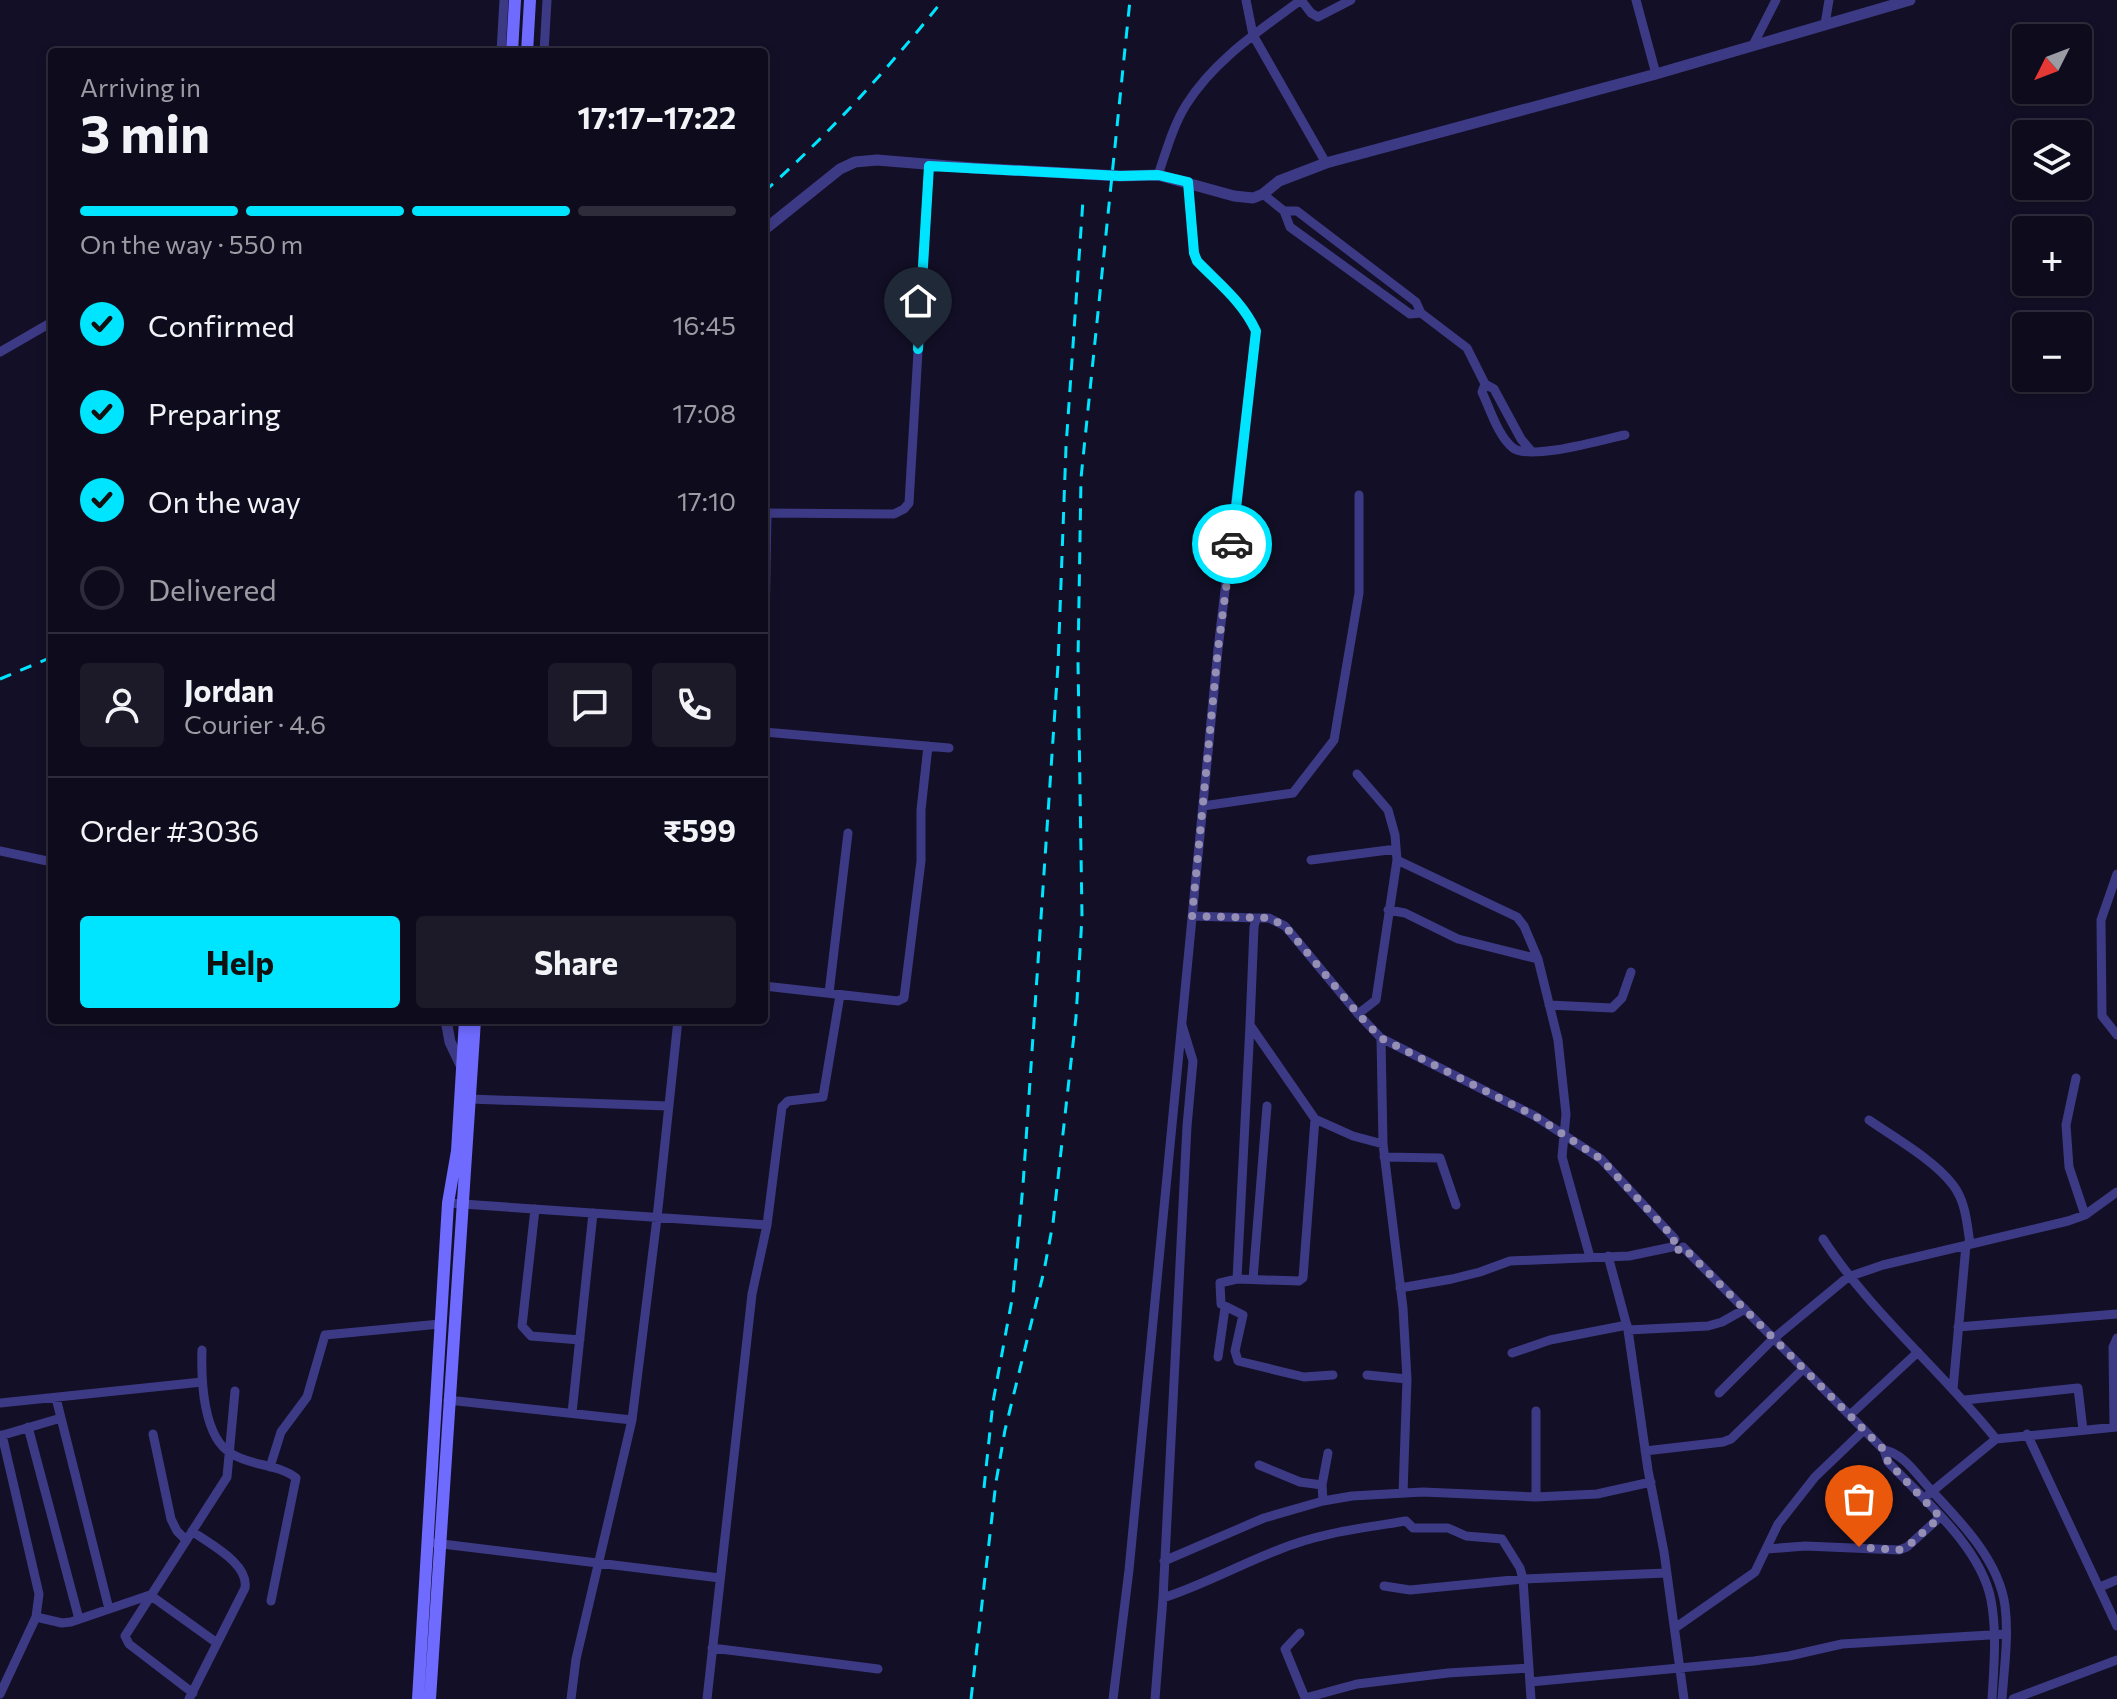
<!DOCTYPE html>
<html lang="en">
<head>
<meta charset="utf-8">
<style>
  body { margin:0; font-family:Commissioner,sans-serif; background:#1c1929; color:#f1f3f6; height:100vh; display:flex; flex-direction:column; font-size:30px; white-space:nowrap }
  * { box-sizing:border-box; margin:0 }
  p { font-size:26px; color:#9b9ba3 }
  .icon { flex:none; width:44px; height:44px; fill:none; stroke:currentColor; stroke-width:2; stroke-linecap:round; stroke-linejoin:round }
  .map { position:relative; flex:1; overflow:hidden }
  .side { position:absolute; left:48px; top:48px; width:720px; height:976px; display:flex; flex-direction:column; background:#0e0b1c; border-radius:8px; box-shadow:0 4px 12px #0003,0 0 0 2px #2e2b3b }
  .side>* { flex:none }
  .needle { width:52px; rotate:228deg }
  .controls { position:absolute; left:2012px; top:24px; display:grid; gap:16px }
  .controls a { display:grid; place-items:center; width:80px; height:80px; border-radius:8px; background:#0e0b1c; box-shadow:0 4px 12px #0003,0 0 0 2px #2e2b3b; font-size:40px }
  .pin { position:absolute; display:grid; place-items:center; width:68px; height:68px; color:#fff; margin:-82px -34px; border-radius:50% 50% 50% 0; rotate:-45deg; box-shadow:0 0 8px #0007 }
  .pin .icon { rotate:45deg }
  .courier { position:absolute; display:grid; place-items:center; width:80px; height:80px; margin:-40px; border:6px solid #00e5ff; border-radius:50%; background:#fff; color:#222; box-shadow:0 2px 10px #0007 }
  .overview em { font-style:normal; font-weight:700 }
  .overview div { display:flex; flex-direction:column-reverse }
  .overview { display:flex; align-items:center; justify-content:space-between; height:136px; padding:0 32px }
  h1 { font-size:52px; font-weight:700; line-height:60px }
  .bar { display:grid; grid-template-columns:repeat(4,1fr); gap:12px 8px; align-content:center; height:96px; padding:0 32px }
  .bar i { height:10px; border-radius:6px; background:#2e2b3b }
  .bar .current { background:#00e5ff }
  .bar p { grid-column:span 4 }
  .line { display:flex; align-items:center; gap:20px; padding:0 32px; border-top:2px solid #2e2b3b }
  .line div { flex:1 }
  .round { display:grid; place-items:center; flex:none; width:84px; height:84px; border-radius:8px; background:#1c1929 }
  ol { padding:0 32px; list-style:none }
  li { display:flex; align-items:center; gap:24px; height:88px }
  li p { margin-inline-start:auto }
  li .icon { padding:8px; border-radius:50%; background:#00e5ff; color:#111; stroke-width:4 }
  li:last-child { color:#9b9ba3 }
  li i { width:44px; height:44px; border:4px solid #2e2b3b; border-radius:50% }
  .primary-button { display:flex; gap:16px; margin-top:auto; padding:16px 32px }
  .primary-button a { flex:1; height:92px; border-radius:8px; background:#00e5ff; color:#111; font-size:32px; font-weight:700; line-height:92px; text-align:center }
  .primary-button a+a { background:#1c1929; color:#f1f3f6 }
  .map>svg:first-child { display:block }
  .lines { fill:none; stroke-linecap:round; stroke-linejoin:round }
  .minor { stroke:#3d3a85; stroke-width:9 }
  .tertiary { stroke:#3d3a85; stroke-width:11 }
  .secondary { stroke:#6f6bff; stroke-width:12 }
  .rail { stroke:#00e5ff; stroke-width:3; stroke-dasharray:12 10; stroke-linecap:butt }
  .done { stroke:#948fb3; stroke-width:8; stroke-dasharray:0 14.4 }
  .route { stroke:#00e5ff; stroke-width:10 }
</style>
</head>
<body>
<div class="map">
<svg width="2117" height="1699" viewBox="0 0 2117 1699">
  <rect width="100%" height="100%" fill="#130f26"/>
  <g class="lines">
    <!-- minor -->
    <path class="minor" d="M1246,0l7,35 73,128
      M1636,0l20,74
      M1825,24l4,-24
      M1753,45l23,-45
      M501,52l3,-52
      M544,52l3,-52
      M1158,175c8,-23 15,-49 28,-70 28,-45 73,-74 115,-105l10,13 7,4 33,-17
      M1263,194l21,17 6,16 120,87 11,-1
      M1284,211h13l119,91 5,11 46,35 18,36 9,5 27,50 11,13
      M0,352l52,-30
      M1485,384l-3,8c8,17 16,44 31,56 18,13 90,-9 112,-13
      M764,513l130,1 10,-5 5,-6 20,-337
      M764,689l3,-176
      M764,732l185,16
      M1357,774l31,36 7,25 2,25 -21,140 -18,14
      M1203,806l90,-13 41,-53 25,-147v-98
      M0,851l52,11
      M1311,860l85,-11
      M1397,860l120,57 7,9 14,33 20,81 8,74 -4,43 28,100
      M2117,874l-16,46 1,96 15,19
      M1388,910l17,3 53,26 80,20
      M1192,916l64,2
      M764,986l134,15 6,-3 17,-137v-51l7,-64
      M829,993l19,-160
      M1549,1005l63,3 10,-10 9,-26
      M1250,1025l-13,254 -17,4 1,21 22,11 -8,36 3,10 66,16 29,-2
      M1381,1038l2,106 20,164 4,71 -4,114
      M2076,1078l-10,47 3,42 16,48
      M470,1099l198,7
      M1869,1120c26,18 65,40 84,65 13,17 14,39 17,59
      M1383,1144l-30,-8 -38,-17 -65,-94 4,-98 2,-9h13l16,8 73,88 23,24 154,78 66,43 74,80
      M1384,1157l56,1 16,47
      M448,1203l319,22
      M535,1209l-13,117 9,10 49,4
      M1823,1239c48,74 118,131 173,200l121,-12
      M1683,1247l201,203 4,12c35,37 93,85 103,138 6,32 3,66 1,99
      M1608,1256l20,74 20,140 16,82 20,147
      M1237,1279l62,2 4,-3 12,-159
      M1253,1279l14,-173
      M1400,1288l52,-9 28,-7 30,-11 119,-5 43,-9
      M1958,1327l159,-13
      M1628,1330l80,-4 14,-4 23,-13
      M202,1350c-1,30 1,88 30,104 19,12 47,10 64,24l-25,123
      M1512,1353l38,-13 77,-15
      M1218,1357l7,-49
      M1367,1375l40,4
      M1953,1389l13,-144
      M1719,1393l54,-54 75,-62 35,-12 185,-44 17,-6 32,-23
      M56,1398l53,211
      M448,1400l184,20
      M1965,1400l113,-12 5,42
      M0,1403l202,-21
      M1536,1411v86
      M572,1413l21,-200
      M1850,1415l68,-63
      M28,1427l51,192
      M2114,1427l-1,-80 4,-9
      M153,1434l18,85 6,12 9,9
      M2027,1434l90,192
      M0,1436l61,-18
      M1884,1450c19,3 33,25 46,39 30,32 69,71 75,117 4,31 -1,63 -3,93
      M1645,1451l78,-9 8,-3 72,-70
      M1259,1465l41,17 22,3 1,16
      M270,1467l11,-35 26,-35 18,-62 115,-11
      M1322,1485l6,-32
      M1929,1494l67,-55
      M434,1543l286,35
      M1767,1549l38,-3 94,4 8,-3 33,-30
      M1164,1561l100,-43 59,-17 29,-5 71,-4 113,5 61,-3 54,-12
      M2100,1587l17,-7
      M1163,1598c40,-13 76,-33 115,-48 40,-17 85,-22 128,-29l7,7h35l18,8 36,3 18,29 3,11 -113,11 -26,-4
      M36,1617l26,6 9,-1 79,-27 67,48
      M1675,1628l80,-56 23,-48 37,-47 49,-47
      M1300,1633l-15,16 20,49 52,-14 91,-11 81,-5
      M712,1648l166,21
      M1530,1682l224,-21 35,-5 53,-12 164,-10
      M193,1693l-64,-49 -4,-8 102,-159 8,-86
      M0,1694l36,-77 3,-23 -37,-159
      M189,1699l56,-111c4,-25 -36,-44 -53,-57
      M571,1699l5,-40 56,-239 25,-202 21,-198
      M707,1699l45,-405 15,-69 15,-118 6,-6 35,-4 17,-102
      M1113,1699l16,-129 89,-921 38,-318c-14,-30 -36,-47 -59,-70l-3,-8 -6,-71
      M1155,1699l8,-101 24,-472 6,-65 -11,-36
      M1531,1699l-8,-120 143,-6
      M2013,1699l104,-39"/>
    <!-- tertiary -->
    <path class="tertiary" d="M764,230l76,-61 15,-7 22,-2 96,8 147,8 38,-1 76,21 19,2 10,-4 16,-13 47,-18 330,-89 254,-74
      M446,1020l4,22 12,25"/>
    <!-- secondary -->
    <path class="secondary" d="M512,52l3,-52
      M527,52l3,-52
      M418,1699l30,-496 9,-52 8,-131
      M430,1699l45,-679"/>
    <!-- rail -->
    <path class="rail" d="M764,192c66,-59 124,-123 179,-192
      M0,679l52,-22
      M984,1488l9,-86 20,-108 10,-109 35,-520 8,-218 17,-247
      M971,1699l25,-217 9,-52 39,-159 9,-48 23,-206 6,-100 -4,-256 3,-183 49,-478"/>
  </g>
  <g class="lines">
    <!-- done -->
    <path class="done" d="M1232,544l-14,105 -26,267 77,2 16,8 73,88 23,24 154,78 66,43 74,80 -3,5 1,5 5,1 5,-3 201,203 4,12 52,55 -33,30 -8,3 -40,-3"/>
    <!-- route -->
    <path class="route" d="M918,349l11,-183 191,10 38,-1 30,7 6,71 3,8c22,23 45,40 59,70l-24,213"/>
  </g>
</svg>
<div class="controls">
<a><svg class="needle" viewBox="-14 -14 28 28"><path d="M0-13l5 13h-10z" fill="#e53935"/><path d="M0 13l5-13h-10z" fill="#9b9ba3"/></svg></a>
<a><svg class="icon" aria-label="layers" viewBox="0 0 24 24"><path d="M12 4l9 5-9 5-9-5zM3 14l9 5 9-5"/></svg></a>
<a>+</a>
<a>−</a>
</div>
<div class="pin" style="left:1859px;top:1547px;background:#ea580c"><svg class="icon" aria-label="bag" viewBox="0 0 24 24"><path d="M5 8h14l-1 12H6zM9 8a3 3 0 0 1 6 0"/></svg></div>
<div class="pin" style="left:918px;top:349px;background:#1f2937"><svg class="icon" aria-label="home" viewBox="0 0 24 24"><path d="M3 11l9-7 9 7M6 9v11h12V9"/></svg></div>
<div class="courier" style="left:1232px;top:544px"><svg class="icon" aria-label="car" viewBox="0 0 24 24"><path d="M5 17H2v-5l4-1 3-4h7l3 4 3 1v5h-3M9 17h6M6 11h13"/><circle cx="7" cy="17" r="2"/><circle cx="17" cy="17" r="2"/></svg></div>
<section class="side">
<div class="overview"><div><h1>3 min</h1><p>Arriving in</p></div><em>17:17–17:22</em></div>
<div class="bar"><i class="current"></i><i class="current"></i><i class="current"></i><i></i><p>On the way · 550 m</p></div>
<ol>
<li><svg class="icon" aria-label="check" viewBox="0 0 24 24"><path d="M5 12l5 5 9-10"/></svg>Confirmed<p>16:45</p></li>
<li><svg class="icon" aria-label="check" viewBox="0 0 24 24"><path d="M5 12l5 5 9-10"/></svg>Preparing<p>17:08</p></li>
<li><svg class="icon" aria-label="check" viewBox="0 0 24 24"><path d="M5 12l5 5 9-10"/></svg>On the way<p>17:10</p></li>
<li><i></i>Delivered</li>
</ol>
<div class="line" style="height:144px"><a class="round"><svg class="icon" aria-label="person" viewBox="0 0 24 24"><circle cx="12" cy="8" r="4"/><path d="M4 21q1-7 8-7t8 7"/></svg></a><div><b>Jordan</b><p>Courier · 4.6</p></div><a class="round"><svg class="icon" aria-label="chat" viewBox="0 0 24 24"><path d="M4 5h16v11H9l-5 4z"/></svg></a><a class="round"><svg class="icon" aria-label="phone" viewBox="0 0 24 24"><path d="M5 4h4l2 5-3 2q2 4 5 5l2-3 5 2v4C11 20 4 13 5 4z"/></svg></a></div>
<div class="line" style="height:104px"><div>Order #3036</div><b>₹599</b></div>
<div class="primary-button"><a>Help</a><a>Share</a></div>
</section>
</div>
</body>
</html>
